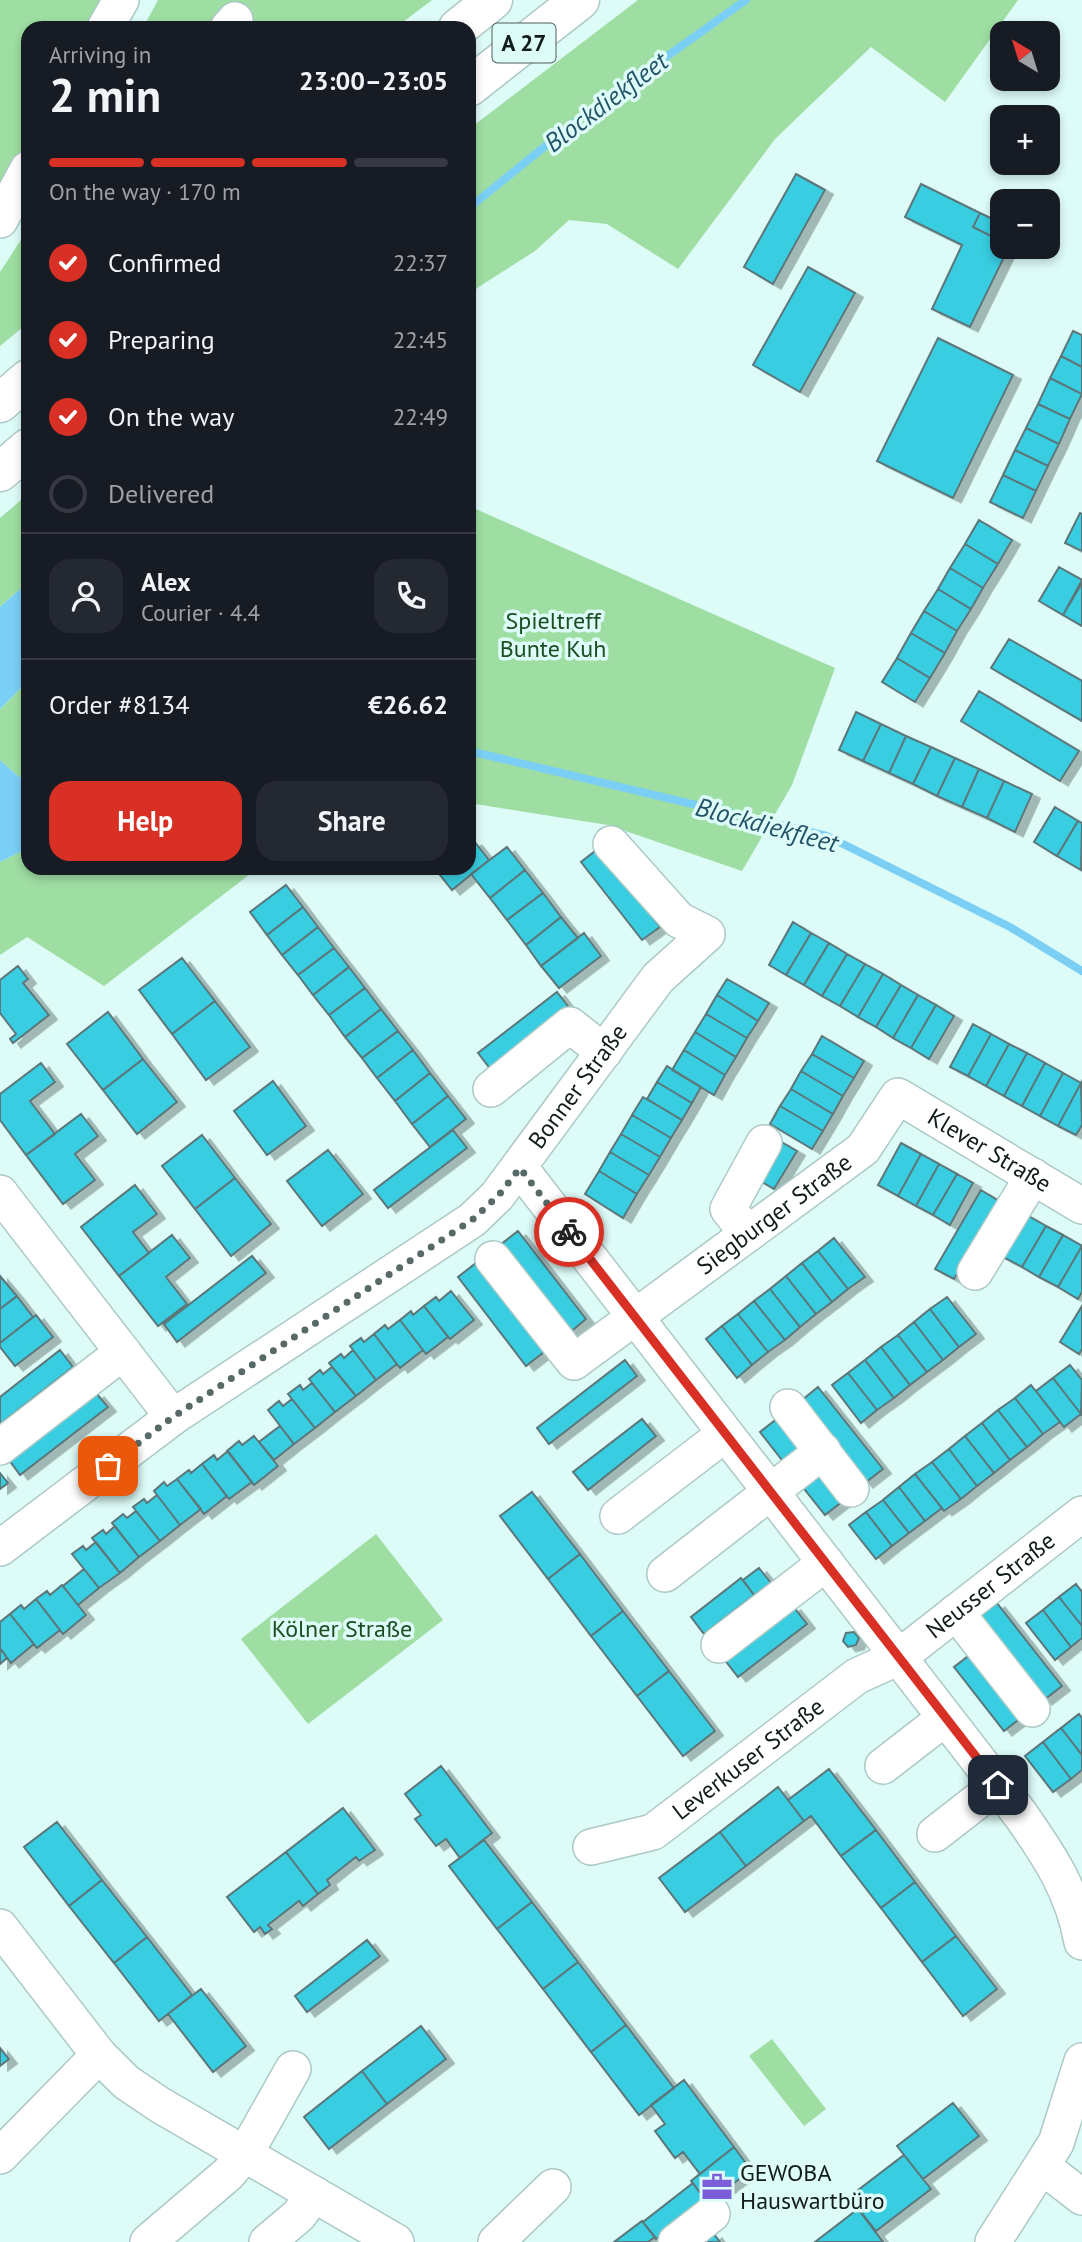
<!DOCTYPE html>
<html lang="en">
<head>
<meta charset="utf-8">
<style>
  body { margin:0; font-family:"PT Sans",sans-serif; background:#242831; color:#f1f3f6; height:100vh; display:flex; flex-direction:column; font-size:26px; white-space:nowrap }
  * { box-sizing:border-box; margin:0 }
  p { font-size:23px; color:#9ea1a6 }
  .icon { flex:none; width:38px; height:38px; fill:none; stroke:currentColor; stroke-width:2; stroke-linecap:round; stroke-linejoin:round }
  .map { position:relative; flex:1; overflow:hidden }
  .details { position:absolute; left:21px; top:21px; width:455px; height:854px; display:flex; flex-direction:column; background:#171b24; border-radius:21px; box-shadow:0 4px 10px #0003 }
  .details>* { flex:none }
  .needle { width:46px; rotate:322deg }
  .fabs { position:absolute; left:990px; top:21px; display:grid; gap:14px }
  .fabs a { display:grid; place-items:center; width:70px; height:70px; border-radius:14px; background:#171b24; box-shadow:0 4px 10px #0003; font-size:35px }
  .pin { position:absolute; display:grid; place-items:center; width:60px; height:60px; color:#fff; margin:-30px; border-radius:14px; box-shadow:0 4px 10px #0006 }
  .courier { position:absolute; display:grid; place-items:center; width:70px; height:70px; margin:-35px; border:5px solid #d93025; border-radius:50%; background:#fff; color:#222; box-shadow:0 2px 9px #0007 }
  .summary em { font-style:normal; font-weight:600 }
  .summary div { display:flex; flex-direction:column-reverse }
  .summary { display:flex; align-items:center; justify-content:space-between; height:119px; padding:0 28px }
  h1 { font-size:46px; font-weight:600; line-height:52px }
  .bar { display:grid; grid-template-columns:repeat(4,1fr); gap:10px 7px; align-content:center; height:84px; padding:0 28px }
  .bar i { height:9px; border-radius:5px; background:#363941 }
  .bar .on { background:#d93025 }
  .bar p { grid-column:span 4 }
  .line { display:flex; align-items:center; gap:18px; padding:0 28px; border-top:2px solid #363941 }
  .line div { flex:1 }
  .round { display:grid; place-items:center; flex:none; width:74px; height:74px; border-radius:21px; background:#242831 }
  ol { padding:0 28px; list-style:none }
  li { display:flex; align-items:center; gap:21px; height:77px }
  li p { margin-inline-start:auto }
  li .icon { padding:7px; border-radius:50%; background:#d93025; color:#fff; stroke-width:4 }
  li:last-child { color:#9ea1a6 }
  li i { width:38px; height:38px; border:4px solid #363941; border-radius:50% }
  .action { display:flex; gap:14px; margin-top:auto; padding:14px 28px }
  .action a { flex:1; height:80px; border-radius:21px; background:#d93025; color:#fff; font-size:28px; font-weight:600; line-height:80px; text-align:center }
  .action a+a { background:#242831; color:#f1f3f6 }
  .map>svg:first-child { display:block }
  .green { fill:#9edea2 }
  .water { fill:#7bcff5 }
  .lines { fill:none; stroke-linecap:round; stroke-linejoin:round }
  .stream { stroke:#7bcff5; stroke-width:8 }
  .building { fill:#37cde0; stroke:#5b767a; stroke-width:2; filter:url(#shadow) }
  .minor-casing { stroke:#acc9c6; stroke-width:38 }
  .highway-casing { stroke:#acc9c6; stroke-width:41 }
  .minor { stroke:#fff; stroke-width:35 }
  .highway { stroke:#fff; stroke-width:38 }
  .done { stroke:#586a68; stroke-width:7; stroke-dasharray:0 12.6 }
  .route { stroke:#d93025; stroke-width:9 }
  .labels { text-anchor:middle; stroke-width:7; stroke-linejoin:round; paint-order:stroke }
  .shield { fill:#ddfbf7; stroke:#4e5f5d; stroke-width:2 }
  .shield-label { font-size:23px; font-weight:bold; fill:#111c1b }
  .park-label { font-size:24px; fill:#1b4e22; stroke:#ddfbf7 }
  .street-label { font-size:24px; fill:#111c1b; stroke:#ddfbf7 }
  .poi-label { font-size:24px; fill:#111c1b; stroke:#ddfbf7; text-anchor:start }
  .water-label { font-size:26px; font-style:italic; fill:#255469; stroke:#ddfbf7 }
</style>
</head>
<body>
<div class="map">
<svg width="1082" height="2242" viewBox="0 0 1082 2242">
  <defs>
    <filter id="shadow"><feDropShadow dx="8" dy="4.5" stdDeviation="0" flood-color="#0004"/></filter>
  </defs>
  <rect width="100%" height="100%" fill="#ddfbf7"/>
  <!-- green -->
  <path class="green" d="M0,0h106l-16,28h-62v112l-28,50z
    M158,0h274l-37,28h-252z
    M638,0h380l-73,102 -74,-55 -96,92 -97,130 -71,-45 -38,-4 -34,31 -58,37 -8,13v-172z
    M28,229v94l-28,23v-74z
    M28,494v88l-28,25v-89z
    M469,506l366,162 -43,117 -50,86 -134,-46 -139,-22z
    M28,681v96h-9l-19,-17v-51z
    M28,848v20h230l-154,118 -77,-49 -27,18v-93z
    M376,1534l67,86 -135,104 -67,-85z
    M772,2039l54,70 -22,17 -55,-70z"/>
  <!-- water -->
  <path class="water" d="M28,582v99l-28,28v-102z
    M0,760l19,17h9v71l-28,14z"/>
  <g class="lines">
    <!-- stream -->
    <path class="stream" d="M469,208l107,-87 170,-121
      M469,751l358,85 183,91 72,44"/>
  </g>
  <!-- building -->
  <path class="building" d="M796,174l29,16 -52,94 -29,-17z
    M921,184l59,29 -7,14 30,15v5h6l-39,80 -38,-18 30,-64 -57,-28z
    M980,213l23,11v18l-30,-15z
    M808,267l47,26 -55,99 -47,-27z
    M1073,331l9,4v32l-21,-11z
    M938,338l75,37 -60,123 -76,-37z
    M1061,356l21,11v27l-32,-16z
    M1050,378l32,16 -12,25 -32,-15z
    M1038,404l32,15 -11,25 -33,-16z
    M1026,428l33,16 -11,22 -33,-16z
    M1015,450l33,16 -12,25 -33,-16z
    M1003,475l33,16 -13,27 -33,-16z
    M1080,513l2,1v37l-17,-8z
    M979,520l33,20 -14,24 -33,-20z
    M965,544l33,20 -15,24 -33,-20z
    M1059,567l23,13 -19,35 -24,-14z
    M950,568l33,20 -12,21 -33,-20z
    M1082,583v43l-19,-11z
    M938,589l33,20 -14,22 -33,-20z
    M924,611l33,20 -12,22 -34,-20z
    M911,633l34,20 -15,25 -33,-20z
    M1009,639l73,42v40l-91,-53z
    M897,658l33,20 -15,24 -33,-20z
    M979,691l100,60 -19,30 -99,-60z
    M856,712l25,12 -18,37 -24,-11z
    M881,724l25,12 -17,37 -26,-12z
    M906,736l25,11 -18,37 -24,-11z
    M931,747l24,11 -18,38 -24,-12z
    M955,758l24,11 -17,38 -25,-11z
    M979,769l25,12 -17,37 -25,-11z
    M1004,781l28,13 -17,38 -28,-14z
    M1055,807l23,14 -21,35 -23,-14z
    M1078,821l4,2 -1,47 -24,-14z
    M474,841l15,19 -37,30 -16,-20 33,-2v-24z
    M507,847l18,23 -35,28 -19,-24z
    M599,848l61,79 -18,13 -61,-78z
    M525,870l18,23 -36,27 -17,-22z
    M286,885l17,22 -36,28 -17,-23z
    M543,893l18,24 -35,28 -19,-25z
    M303,907l15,20 -36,28 -15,-20z
    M561,917l17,21 -37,28 -15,-21z
    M793,922l18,11 -25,42 -17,-10z
    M318,927l16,21 -36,27 -16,-20z
    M584,933l17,23 -42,32 -18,-22z
    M811,933l18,10 -25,42 -18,-10z
    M829,943l18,11 -25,42 -18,-11z
    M334,948l15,19 -36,28 -15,-20z
    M847,954l18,10 -25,42 -18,-10z
    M182,958l33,43 -43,33 -33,-44z
    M865,964l18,10 -25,43 -18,-11z
    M18,966l10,13 -5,4 26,32 -36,28 -3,-4 6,-5 -16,-21v-33z
    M349,967l16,21 -36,27 -16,-20z
    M883,974l18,11 -25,42 -18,-10z
    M727,979l42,24 -11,18 -41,-26z
    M901,985l17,10 -25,43 -17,-11z
    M365,988l16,21 -36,28 -16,-22z
    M557,992l14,18 -79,61 -14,-18z
    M717,995l41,26 -11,17 -41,-24z
    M918,995l18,10 -25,43 -18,-10z
    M215,1001l35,46 -44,33 -34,-46z
    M936,1005l18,11 -25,43 -18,-11z
    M381,1009l17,22 -36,27 -17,-21z
    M108,1012l35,47 -40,31 -36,-46z
    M706,1014l41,24 -11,19 -41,-25z
    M973,1024l18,10 -23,42 -18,-9z
    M398,1031l15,19 -36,28 -15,-20z
    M695,1032l41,25 -11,18 -41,-25z
    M991,1034l18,10 -23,42 -18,-10z
    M822,1036l42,25 -10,17 -42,-24z
    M1009,1044l18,9 -23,43 -18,-10z
    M413,1050l17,23 -35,28 -18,-23z
    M684,1050l41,25 -11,20 -42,-25z
    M1027,1053l18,10 -23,43 -18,-10z
    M812,1054l42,24 -11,18 -42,-25z
    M143,1059l34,43 -40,32 -34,-44z
    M41,1063l14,19 -25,19 25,33 -29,21 -26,-35v-26z
    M1045,1063l18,10 -23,43 -18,-10z
    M667,1066l34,21 -9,16 -35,-21z
    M801,1071l42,25 -10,18 -42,-25z
    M430,1073l18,23 -36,28 -17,-23z
    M1063,1073l18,10 -23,43 -18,-10z
    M273,1081l33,45 -39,29 -33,-44z
    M657,1082l35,21 -10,17 -35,-21z
    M1081,1083l1,42 -6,10 -18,-9z
    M791,1089l42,25 -10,17 -43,-25z
    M448,1096l18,23 -36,28 -18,-23z
    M643,1097l39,23 -11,18 -39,-23z
    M780,1106l43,25 -11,18 -42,-25z
    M81,1114l17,22 -23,18 20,26 -32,24 -37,-49z
    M632,1115l39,23 -11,19 -39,-23z
    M453,1130l14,18 -79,60 -14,-18z
    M621,1134l39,23 -11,18 -39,-23z
    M202,1135l33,43 -40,31 -33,-43z
    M778,1140l19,11 -23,38 -19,-11z
    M901,1143l20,11 -23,42 -20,-11z
    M328,1150l35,44 -41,32 -35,-45z
    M610,1152l39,23 -12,19 -38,-23z
    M921,1154l18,10 -23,42 -18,-10z
    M939,1164l18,10 -24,41 -17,-9z
    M599,1171l38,23 -14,24 -38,-24z
    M957,1174l16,9 -23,42 -17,-10z
    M235,1178l36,46 -40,32 -36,-47z
    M135,1185l22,29 -24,18 16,21 -30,23 -38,-49z
    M981,1190l18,11 -45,78 -19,-10z
    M1027,1215l19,11 -24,41 -19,-10z
    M1046,1226l17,9 -24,42 -17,-10z
    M518,1231l68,88 -18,15 -68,-89z
    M172,1235l18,23 -24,19 21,27 -29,22 -39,-50z
    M1063,1235l19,11 -24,41 -19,-10z
    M834,1238l31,39 -17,12 -30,-38z
    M1082,1246v46l-4,7 -20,-12z
    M818,1251l30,38 -16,13 -30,-39z
    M252,1256l14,17 -89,69 -13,-18z
    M476,1263l68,89 -18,14 -68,-89z
    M802,1263l30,39 -16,12 -30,-38z
    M0,1276l17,20 -17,13z
    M786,1276l30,38 -16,13 -30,-38z
    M770,1289l30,38 -15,13 -31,-39z
    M451,1291l23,29 -24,19 -26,-33 12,-9 3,4z
    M17,1296l16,21 -33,26v-34z
    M947,1297l29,37 -17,13 -29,-38z
    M754,1301l31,39 -17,12 -30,-38z
    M424,1306l24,31 -22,17 -26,-34 11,-9 2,4z
    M1082,1306v43l-3,5 -19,-12z
    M930,1309l29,38 -16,13 -29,-38z
    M738,1314l30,38 -16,13 -30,-39z
    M36,1315l17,22 -38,29 -15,-19v-4z
    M400,1320l23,30 -23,18 -26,-34 11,-9 3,4z
    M914,1322l29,38 -16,12 -29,-37z
    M722,1326l30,39 -15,13 -31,-39z
    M374,1334l23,30 -21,16 -26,-34 11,-8 3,4z
    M898,1335l29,37 -17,13 -29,-38z
    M881,1347l29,38 -16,13 -29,-38z
    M60,1350l13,17 -73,57v-27z
    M353,1350l23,30 -20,16 -27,-33 12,-9 3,4z
    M625,1360l12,16 -88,68 -12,-16z
    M865,1360l29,38 -17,12 -29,-37z
    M1070,1365l12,15 -1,34 -28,-36z
    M332,1367l24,29 -21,16 -26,-33 11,-9 3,4z
    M848,1373l29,37 -16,13 -29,-38z
    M1053,1378l28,36 -17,13 -28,-36z
    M312,1383l23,29 -20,16 -27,-34 12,-9 3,5z
    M1031,1385l29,37 -17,12 -28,-36z
    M818,1387l65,82 -18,14 -64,-82z
    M96,1393l12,14 -88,68 -11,-15z
    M1015,1398l28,36 -16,13 -29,-37z
    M292,1399l23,29 -21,16 -26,-34 11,-9 4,5z
    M998,1410l29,37 -17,13 -28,-37z
    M778,1418l28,37 -17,14 -29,-37z
    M642,1419l14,17 -68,54 -15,-18z
    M982,1423l28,37 -16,13 -29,-37z
    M280,1426l14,18 -20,16 -15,-18z
    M254,1436l24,30 -24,19 -27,-34 12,-10 3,4z
    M965,1436l29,37 -17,13 -28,-37z
    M949,1449l28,37 -16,13 -29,-37z
    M228,1451l24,31 -23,17 -27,-35 12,-9 3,5z
    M932,1462l29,37 -17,12 -29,-37z
    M202,1464l25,32 -23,18 -27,-35 12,-9 2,3z
    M815,1466l28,35 -18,14 -28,-35z
    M0,1473l8,10 -8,6z
    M915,1474l27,34 -17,13 -26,-34z
    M177,1479l24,30 -21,16 -26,-34 10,-9 3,4z
    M899,1487l26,34 -16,12 -26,-33z
    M532,1492l48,62 -32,25 -48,-63z
    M157,1495l23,30 -20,16 -27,-34 11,-8 3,4z
    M883,1500l26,33 -17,13 -26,-34z
    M136,1511l24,30 -21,16 -27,-34 11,-9 4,4z
    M866,1512l26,34 -16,13 -27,-34z
    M115,1526l24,31 -19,16 -28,-35 11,-8 3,4z
    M96,1542l24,31 -21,15 -27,-34 11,-8 3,4z
    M580,1554l43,57 -32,25 -43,-57z
    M759,1568l12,15 -17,12 -11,-15z
    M84,1569l15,19 -21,17 -15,-19z
    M741,1578l13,17 -50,39 -13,-17z
    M1076,1584l6,8v34l-23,-29z
    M62,1585l24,30 -23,19 -27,-35 11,-8 3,4z
    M1059,1597l23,29v12l-11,9 -28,-37z
    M36,1599l24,31 -23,18 -27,-34 11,-9 3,4z
    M997,1603l65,83 -18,14 -65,-83z
    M793,1606l14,18 -69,53 -14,-18z
    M1043,1610l28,37 -16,13 -29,-37z
    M623,1611l46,60 -32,25 -46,-60z
    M10,1614l24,30 -23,19 -11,-15v-26z
    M854,1632l5,6 -3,7 -8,2 -5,-6 3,-8z
    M0,1648l7,10 -7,6z
    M971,1654l50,64 -17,13 -50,-64z
    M669,1671l46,60 -32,25 -46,-60z
    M1079,1714l3,4v37l-21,-27z
    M1061,1728l21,27v15l-11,9 -28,-37z
    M1043,1742l28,37 -18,13 -28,-36z
    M441,1766l51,67 -32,25 -14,-19 -10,7 -21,-27 6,-4 -16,-21z
    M829,1769l47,61 -35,26 -30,-40 -7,5 -16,-21z
    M778,1787l26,34 -58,45 -26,-34z
    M343,1808l32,42 -16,11 -3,-4 -29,23 3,5 -12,9 -32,-42z
    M57,1822l45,58 -33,26 -45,-59z
    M876,1830l39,52 -34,26 -40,-52z
    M720,1832l26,34 -61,46 -26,-34z
    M484,1840l48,62 -35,27 -48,-63z
    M286,1852l32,42 -15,12 -4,-5 -31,24 4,4 -7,5 -5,-7 -6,5 -27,-35z
    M102,1880l45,57 -33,26 -45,-57z
    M915,1882l41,54 -34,26 -41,-54z
    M532,1902l46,60 -35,27 -46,-60z
    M956,1936l41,53 -34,27 -41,-54z
    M147,1937l45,58 -33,26 -45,-58z
    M367,1940l13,16 -73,56 -12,-16z
    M578,1962l48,63 -35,27 -48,-63z
    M201,1989l45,57 -33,26 -45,-58z
    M626,2025l48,63 -35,27 -48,-63z
    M421,2026l25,33 -59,45 -25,-33z
    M0,2048l9,11 -9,7z
    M362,2071l25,33 -58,45 -25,-32z
    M684,2080l50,67 -34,27 -17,-22 -8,6 -20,-27 10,-7 -14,-19z
    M953,2103l26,33 -56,43 -26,-33z
    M734,2147l17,23 -43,33 -17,-22z
    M904,2155l27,34 -55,42 -27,-34z
    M693,2183l13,18 -50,38 -13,-17z
    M858,2209l25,33h-68z
    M642,2221l13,16 -7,5h-34z
    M714,2234l6,8h-16z"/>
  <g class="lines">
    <!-- minor casing -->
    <g class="minor-casing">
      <g id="minor">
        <path d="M105,28l16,-28"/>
        <path d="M228,28l7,-8"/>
        <path d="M0,220l28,-51"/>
        <path d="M491,1089l79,-64 34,27"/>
        <path d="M520,1168l500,646c29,41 53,77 62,128"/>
        <path d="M0,1193l173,224"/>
        <path d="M748,1234l-20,-25 36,-66"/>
        <path id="s1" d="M493,1259l81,103 289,-213 35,-53 184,110"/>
        <path d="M975,1272l58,-96"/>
        <path d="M788,1407l63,82"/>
        <path d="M0,1447l123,-95"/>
        <path d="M618,1516l107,-82"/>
        <path id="s2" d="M0,1548l173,-131 299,-197 25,-24 161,-218 49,-44 -28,-14 -68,-76"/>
        <path d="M665,1574l158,-123"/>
        <path d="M956,1612l76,97"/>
        <path d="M719,1645l107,-82"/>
        <path d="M883,1766l62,-48"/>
        <path d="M935,1834l63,-49"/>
        <path id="s3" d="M591,1847l62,-15 204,-156 42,-19 183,-143"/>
        <path d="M0,1927l99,128 27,27 34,23 236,137"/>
        <path d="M0,2156l99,-101"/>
        <path d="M1043,2167l39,30"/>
        <path d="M148,2242l80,-68 17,-20 48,-85"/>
        <path d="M267,2242l32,-27 15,-21"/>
        <path d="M496,2242l57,-55"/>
        <path d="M676,2242l36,-28"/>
        <path d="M993,2242l63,-99 26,-82"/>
      </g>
    </g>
    <!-- highway casing -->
    <g class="highway-casing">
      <path id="highway" d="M458,28l35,-28
        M469,87l111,-87
        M0,403l28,-24
        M0,472l28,-24"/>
    </g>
    <!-- minor -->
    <use href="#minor" class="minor"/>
    <!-- highway -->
    <use href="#highway" class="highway"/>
  </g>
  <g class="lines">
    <!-- done -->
    <path class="done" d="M108,1466l65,-49 299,-197 26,-24 22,-28 49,64"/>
    <!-- route -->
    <path class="route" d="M569,1232l429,553"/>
  </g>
  <!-- icons -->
  <defs>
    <g id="office-bare" transform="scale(2.415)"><path d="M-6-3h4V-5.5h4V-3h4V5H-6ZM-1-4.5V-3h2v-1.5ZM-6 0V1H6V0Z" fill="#7c5ed9" stroke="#ddfbf7" stroke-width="2.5" paint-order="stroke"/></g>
  </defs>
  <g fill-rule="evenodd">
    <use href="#office-bare" x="717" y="2187"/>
  </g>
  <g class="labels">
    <!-- shield labels -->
    <rect class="shield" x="492.5" y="23.5" width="63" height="39" rx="5"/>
    <g class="shield-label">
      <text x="524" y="51">A 27</text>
    </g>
    <!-- park labels -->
    <g class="park-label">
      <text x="553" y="629">Spieltreff<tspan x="553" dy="28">Bunte Kuh</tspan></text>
      <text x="342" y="1637">Kölner Straße</text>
    </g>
    <!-- street labels -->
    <g class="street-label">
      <text dy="8" stroke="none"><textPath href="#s2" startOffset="746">Bonner Straße</textPath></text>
      <text dy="8" stroke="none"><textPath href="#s1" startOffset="660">Klever Straße</textPath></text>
      <text dy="8" stroke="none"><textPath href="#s1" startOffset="380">Siegburger Straße</textPath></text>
      <text dy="8" stroke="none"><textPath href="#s3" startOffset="483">Neusser Straße</textPath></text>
      <text dy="8" stroke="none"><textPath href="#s3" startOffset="184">Leverkuser Straße</textPath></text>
    </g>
    <!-- poi labels -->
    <g class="poi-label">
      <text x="740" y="2181">GEWOBA<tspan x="740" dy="28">Hauswartbüro</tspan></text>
    </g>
    <!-- water labels -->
    <g class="water-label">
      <text transform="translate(606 102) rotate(-37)" y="9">Blockdiekfleet</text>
      <text transform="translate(767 825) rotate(15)" y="9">Blockdiekfleet</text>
    </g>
  </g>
</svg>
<div class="fabs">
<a><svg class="needle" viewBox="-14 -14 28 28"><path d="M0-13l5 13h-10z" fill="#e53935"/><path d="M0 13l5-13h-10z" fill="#9ea1a6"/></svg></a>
<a>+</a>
<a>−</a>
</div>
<div class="pin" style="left:108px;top:1466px;background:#ea580c"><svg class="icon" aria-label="bag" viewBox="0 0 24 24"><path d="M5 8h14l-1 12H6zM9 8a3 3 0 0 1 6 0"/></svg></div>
<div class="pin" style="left:998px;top:1785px;background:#1f2937"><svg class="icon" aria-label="home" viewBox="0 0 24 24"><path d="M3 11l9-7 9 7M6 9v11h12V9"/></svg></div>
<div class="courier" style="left:569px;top:1232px"><svg class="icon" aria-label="bike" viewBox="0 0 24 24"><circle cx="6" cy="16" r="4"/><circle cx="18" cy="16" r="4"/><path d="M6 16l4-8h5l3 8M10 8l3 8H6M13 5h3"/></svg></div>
<section class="details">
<div class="summary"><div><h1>2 min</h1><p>Arriving in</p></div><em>23:00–23:05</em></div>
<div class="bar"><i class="on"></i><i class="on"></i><i class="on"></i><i></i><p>On the way · 170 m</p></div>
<ol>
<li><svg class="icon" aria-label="check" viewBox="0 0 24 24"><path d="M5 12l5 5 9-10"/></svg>Confirmed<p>22:37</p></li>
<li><svg class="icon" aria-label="check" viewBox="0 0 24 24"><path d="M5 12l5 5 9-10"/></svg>Preparing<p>22:45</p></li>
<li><svg class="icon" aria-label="check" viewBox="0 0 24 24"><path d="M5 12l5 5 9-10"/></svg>On the way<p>22:49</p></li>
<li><i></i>Delivered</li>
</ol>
<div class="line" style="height:126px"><a class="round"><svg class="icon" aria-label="person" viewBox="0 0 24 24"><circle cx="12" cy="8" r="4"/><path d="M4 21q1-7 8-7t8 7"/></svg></a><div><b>Alex</b><p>Courier · 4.4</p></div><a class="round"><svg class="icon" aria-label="phone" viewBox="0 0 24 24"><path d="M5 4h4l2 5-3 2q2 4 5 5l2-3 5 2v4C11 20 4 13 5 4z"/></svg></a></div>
<div class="line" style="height:91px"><div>Order #8134</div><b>€26.62</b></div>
<div class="action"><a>Help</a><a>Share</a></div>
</section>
</div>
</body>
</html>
